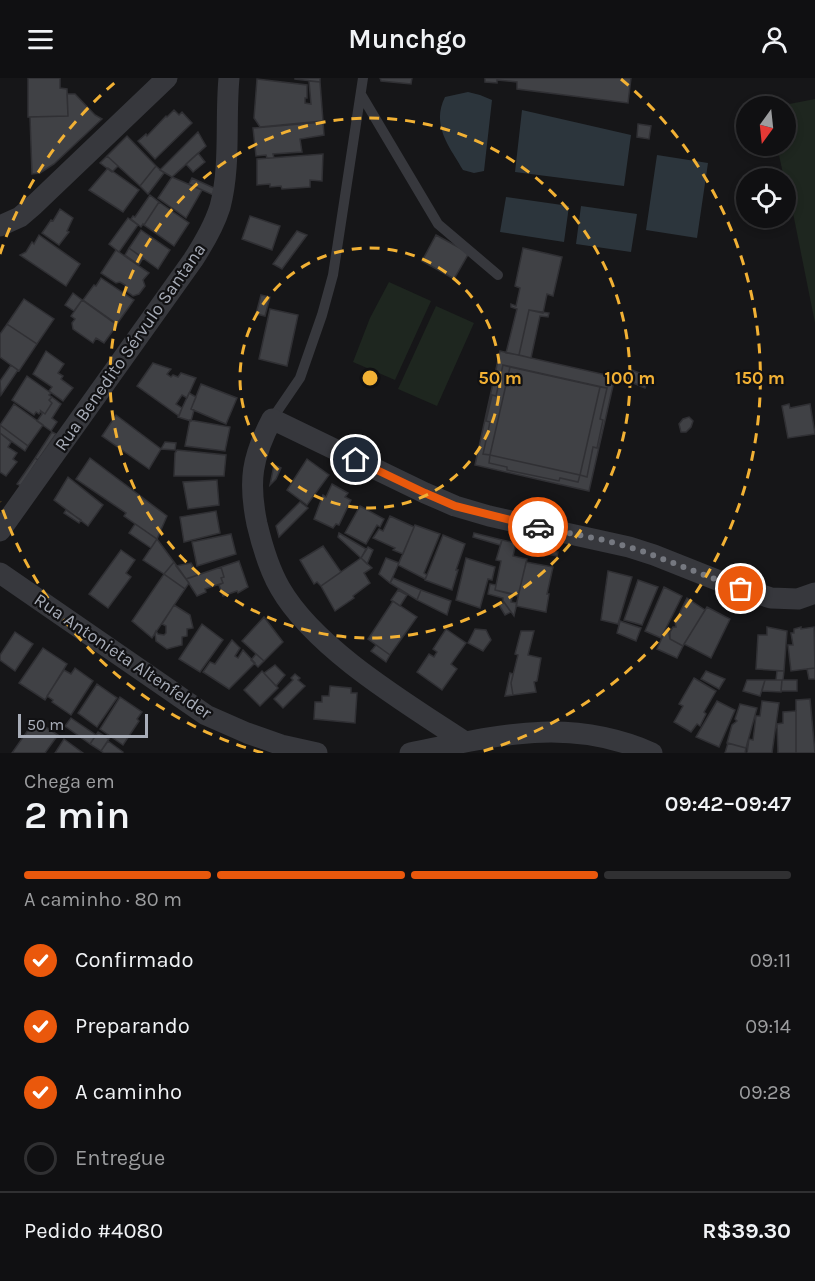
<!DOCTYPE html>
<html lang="pt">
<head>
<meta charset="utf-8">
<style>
  body { margin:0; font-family:Karla,sans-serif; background:#1e1e20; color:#f1f3f6; height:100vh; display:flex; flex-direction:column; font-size:22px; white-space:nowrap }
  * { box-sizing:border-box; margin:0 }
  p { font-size:20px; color:#9c9d9f }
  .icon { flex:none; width:33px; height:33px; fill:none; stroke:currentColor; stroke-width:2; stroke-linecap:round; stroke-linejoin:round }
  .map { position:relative; height:675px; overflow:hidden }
  .panel { display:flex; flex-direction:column; background:#101012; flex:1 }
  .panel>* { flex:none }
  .needle { width:39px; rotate:195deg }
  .tools { position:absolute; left:736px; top:18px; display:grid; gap:12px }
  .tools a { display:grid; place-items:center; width:60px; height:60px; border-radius:50%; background:#101012; box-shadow:0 3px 9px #0003,0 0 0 2px #303032; font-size:30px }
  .scale { position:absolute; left:18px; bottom:15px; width:130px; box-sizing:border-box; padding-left:6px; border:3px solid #a8adb8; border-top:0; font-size:16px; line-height:21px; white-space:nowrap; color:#a8adb8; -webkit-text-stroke:4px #111113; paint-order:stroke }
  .pin { position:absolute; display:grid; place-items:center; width:51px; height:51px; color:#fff; margin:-26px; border:3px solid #fff; border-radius:50%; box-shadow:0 2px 6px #0007 }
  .courier { position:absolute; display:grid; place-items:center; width:60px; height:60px; margin:-30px; border:4px solid #ea580c; border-radius:50%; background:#fff; color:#222; box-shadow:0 2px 8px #0007 }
  .head em { font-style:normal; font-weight:600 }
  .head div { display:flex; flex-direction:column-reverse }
  .head { display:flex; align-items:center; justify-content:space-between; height:102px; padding:0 24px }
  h1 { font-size:39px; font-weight:600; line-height:45px }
  .bar { display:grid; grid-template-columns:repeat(4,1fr); gap:9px 6px; align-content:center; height:72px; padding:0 24px }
  .bar i { height:8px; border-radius:4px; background:#303032 }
  .bar .selected { background:#ea580c }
  .bar p { grid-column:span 4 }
  .line { display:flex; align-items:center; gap:15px; padding:0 24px; border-top:2px solid #303032 }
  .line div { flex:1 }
  ol { padding:0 24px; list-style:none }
  li { display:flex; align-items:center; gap:18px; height:66px }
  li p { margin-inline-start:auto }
  li .icon { padding:6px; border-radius:50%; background:#ea580c; color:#fff; stroke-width:4 }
  li:last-child { color:#9c9d9f }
  li i { width:33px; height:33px; border:3px solid #303032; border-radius:50% }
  header { display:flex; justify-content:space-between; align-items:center; height:78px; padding:0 24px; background:#101012; font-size:27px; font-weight:600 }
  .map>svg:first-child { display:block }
  .green { fill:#1e261f }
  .water { fill:#2c353c }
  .building { fill:#404145; stroke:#303034; stroke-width:1.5; fill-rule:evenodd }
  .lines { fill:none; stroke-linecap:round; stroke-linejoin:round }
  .service { stroke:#37383d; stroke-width:10 }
  .minor { stroke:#37383d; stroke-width:21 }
  .done { stroke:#757880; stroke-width:6; stroke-dasharray:0 10.8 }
  .route { stroke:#ea580c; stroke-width:8 }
  .ring { fill:none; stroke:#f2b134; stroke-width:3; stroke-dasharray:10 8 }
  .labels { text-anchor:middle; stroke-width:4.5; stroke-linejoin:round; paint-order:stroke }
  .street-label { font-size:18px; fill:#a8adb8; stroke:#111113 }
  .centre { fill:#f2b134; stroke:#111113; stroke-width:3 }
  .ring-label { font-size:18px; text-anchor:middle; font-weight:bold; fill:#f2b134; stroke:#111113; stroke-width:4.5; stroke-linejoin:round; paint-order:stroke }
</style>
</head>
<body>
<header><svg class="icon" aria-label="menu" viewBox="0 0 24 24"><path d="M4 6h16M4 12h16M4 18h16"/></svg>Munchgo<svg class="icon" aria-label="person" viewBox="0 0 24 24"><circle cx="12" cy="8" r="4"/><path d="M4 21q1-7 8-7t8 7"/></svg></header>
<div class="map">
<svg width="815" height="675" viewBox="0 0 815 675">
  <rect width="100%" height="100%" fill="#161618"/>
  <!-- green -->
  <path class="green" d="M815,21v224l-29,-145h-2l-7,-32h9v-40h-7z
    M389,204l42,19 -36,79 -42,-18 17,-44z
    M436,228l38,17 -37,83 -39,-17z"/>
  <!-- water -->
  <path class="water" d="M468,14l12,3 12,5 -8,71 -10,2 -11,-3c-14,-24 -32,-45 -18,-73z
    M522,32l109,25 -7,51 -109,-14z
    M657,77l51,8 -11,75 -51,-8z
    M506,119l63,9 -5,36 -64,-10z
    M581,128l56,8 -6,38 -55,-8z"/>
  <!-- building -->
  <path class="building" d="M28,0h32v10l7,1 1,27 -40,1z
    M295,0h25v4l-25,-3z
    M380,0h32l-1,6 -30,-3z
    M485,0h146l-3,25 -111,-14v-7l-20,-2v3l-12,-1z
    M257,1l50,6v13h-2v5l6,1 -2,-23 11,1 3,39 -63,6 -6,-9z
    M67,16h8l20,21 7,4 -48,45 -14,9 -8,1 -2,-57 38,-1z
    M174,32l5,5 3,-3 10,11 -37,36 -17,-18 8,-7 1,2 19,-20 1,1z
    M323,44l1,13 -24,4 2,13 -29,2 1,4h-7l-1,-3 -10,1 -3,-28z
    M638,46l13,2 -2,13 -12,-2z
    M198,54l8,14 -34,31 -12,-7z
    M127,58l29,30 -16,20 -33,-30z
    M198,75l7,9 -12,10 -7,-8z
    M323,76l-1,27 -12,-1v7l-28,2 -1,-3 -11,1v-3l-13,1v-26z
    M107,78l11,10 -6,6 -12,-9z
    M156,88l8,7 -16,21 -8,-8z
    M108,90l31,22 -16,22 -34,-22z
    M172,99l30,13 -16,28 -28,-20z
    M192,100l22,10 -1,7 -24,-11z
    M150,117l9,7 -15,23 -1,-1 -2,3 -10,-8 2,-3 2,1z
    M159,124l30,21 -15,23 -30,-21z
    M60,131l13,9 -6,13 2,1 -10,13 -17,-12 9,-13 2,1z
    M250,138l30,10 -8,24 -30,-11z
    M128,140l10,7 -19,27 -10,-8z
    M141,152l29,20 -12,19 -29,-21z
    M297,153l10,4 -25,34 -9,-5z
    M39,157l41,29 -14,22 -46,-31 6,-3 6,-10 2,2z
    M436,157l33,18 -15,26 -32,-18z
    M129,170l14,10 -4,7 -14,-10z
    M523,170l39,9 -9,39 -6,-2 -4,19 -14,-3 -10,45 -13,-2 11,-44 -6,-2v-3l5,2 4,-18 -5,-2z
    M116,172l33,23 -6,7 2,6 -6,8 -6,2 -8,-6v-5l-5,-3 -4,1 -15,-10z
    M101,200l33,22 -17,24 -34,-24 11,-15 2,1z
    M73,215l9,7 -8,11 -9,-6z
    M261,217l9,2 -5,19 -9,-2z
    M24,221l30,20 -17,25 -30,-20z
    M82,222l35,25 -13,18 -8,-5 -3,5 -20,-14 -1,-6 3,-4 -4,-3z
    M270,231l28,6 -11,51 -28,-7z
    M529,232l20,3 -1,4 -8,-1 -9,42 -12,-3z
    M7,246l30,20 -18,27 -19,-14v-23z
    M46,273l18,13 -6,9 5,3 -2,3 12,9 -10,13 -14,-10 3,-4 -19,-13z
    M500,273l115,26 -26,114 -114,-26zM503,287l104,23 -7,31 3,1 -6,28 -4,-1 -6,30 -7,-2 -2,7 -18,-4 -1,3 -52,-11v-3l-18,-4 1,-8 -7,-1 7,-32 -4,-1 6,-26 4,1z
    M153,285l18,6 -4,5 4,3 2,-2 5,2 3,-4 15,5 -9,20 -5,-3 -6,9 6,4 -3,8 -42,-30z
    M11,287l7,5 -17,25 -1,-14z
    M503,287l7,2 -20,88 -7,-1 7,-32 -4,-1 6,-26 4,1z
    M510,289l90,20 -20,88 -90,-20z
    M629,291l21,8 -5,11 -21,-9z
    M27,298l24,17 -2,2 3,2 -3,3 3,3 -7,11 -4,-3 -2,3 -3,-2 -2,3 -22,-15z
    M201,306l36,14 -11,26 -35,-15z
    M600,309l7,1 -7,31 3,1 -6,28 -4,-1 -6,30 -7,-2z
    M189,315l7,4 -5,12 3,1 -3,11 -13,-4z
    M52,319l9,7 -9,14 5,4 -6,9 -14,-10 5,-7 -1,-3 4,3 7,-11 -3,-3z
    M14,326l29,21 -15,21 -28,-21z
    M789,326l1,4 20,-4 5,30 -27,4 -6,-32z
    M116,337l45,34 -12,20 -47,-33z
    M689,339l4,4 -2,6 -5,5h-5l-2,-8 4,-5z
    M190,342l40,7 -5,24 -40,-5z
    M0,347l28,21 -3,5 -25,-18z
    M52,354l4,2 -18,26 -3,-2z
    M0,355l11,9 -3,5 9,6 -4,6 4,3 -11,14 -6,-4z
    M165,364l11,1 -1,7 -14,-1z
    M177,372l49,5 -2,21h-50l1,-23z
    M490,377l90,20 -2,7 -18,-4 -1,3 -52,-11v-3l-18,-4z
    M35,380l3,2 -17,26 -4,-2z
    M90,380l77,58 -10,23 -33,-23 2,-3 -50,-34z
    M307,381l22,16 -22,30 -20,-15z
    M274,387l7,3 -5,11 -6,6z
    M68,399l35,28 -15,21 -34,-26z
    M217,402l2,25 -31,4 -5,-27z
    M332,406l16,9 -3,4 6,3 -12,25 -3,-1 -3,4 -19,-9 9,-24 3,2z
    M300,424l8,6 -29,29 -3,-11z
    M360,428l24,13 -4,8 -3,-2 -11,19 -21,-11z
    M66,432l15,10 -2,3 -15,-10z
    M216,433l4,22 -36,9 -4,-25z
    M390,438l24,11 -11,27 -10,-4 2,-2 -22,-10 6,-9 4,2z
    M135,446l22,15 -6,9 -22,-15z
    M415,447l25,9 -16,39 3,2 -2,4 -27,-14z
    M339,455l27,16 -5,9 -23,-21z
    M474,455l28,7 -2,5 -27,-8z
    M231,456l5,20 -39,12 -5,-24z
    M443,457l22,9 -9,26h2l-6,20 -27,-10z
    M157,461l17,23 -10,12 -21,-14z
    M502,462l14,3 -3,13 14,3 -9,37 -23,-6 6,-29 -5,-1z
    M323,468l18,26 -20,14 -4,-4 -3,2 -14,-24z
    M529,468l29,6 -1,4 -28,-6z
    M368,469l5,3 -6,14 -6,-6z
    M121,472l14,10 -9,13 5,4 -23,31 -19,-14z
    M361,480l11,10 -8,5 6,10 -17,13 1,2 -19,13 -14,-25z
    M386,480l13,5 -9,20 -11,-9z
    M466,480l29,9 -3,13 -4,-1 -8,29 -24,-8z
    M239,483l9,26 -10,6 -1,-2 -14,5 -4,-11 4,-2 -2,-5 3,-1 -3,-10z
    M174,484l15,21 -4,6 -21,-15z
    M526,484l27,5 -6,27h2l-3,18 -30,-6z
    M191,485l7,12 -12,4 -10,-13z
    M221,489l3,10 -3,1 2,5 -18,6 1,3 -9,4 -11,-17z
    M608,493l24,6 -14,47 -17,-4z
    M164,496l21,15 -33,49 -20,-17z
    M393,500l28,12 -4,10 -27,-17z
    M638,502l20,7 -16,38 -18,-5z
    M490,506l6,1 -1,5 18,4 -2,8 6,1 -3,13 -11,-15v-3l-15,-4z
    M664,509l18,9 -21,42 -16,-7z
    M398,512l9,5 -7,11 -9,-6z
    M421,512l30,11 -4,14 -30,-15z
    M687,520l18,12 -22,36 -13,-7 -1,-5 4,-7h3l-1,-5z
    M393,523l24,16 -27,38 -22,-16z
    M504,524l7,10 -6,3 -6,-10z
    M174,527l16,10 3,13 -6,1v7l-5,1v8l-15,4 -11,-8 -1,-8 1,-2 2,3 6,1 2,-2v-7l-4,-2z
    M707,529l23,12 -19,39 -27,-14z
    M264,539l19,25 -19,19 -22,-20z
    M620,543l21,7 -5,13 -19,-8z
    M202,546l21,16 -23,32 -21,-13z
    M767,549l20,4 -3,40 -28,-2 2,-34h9z
    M801,549v2l13,-2 1,41 -24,3 -3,-26h5l-2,-12h3v-4z
    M446,551l20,14 -15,21 6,5 -15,21 -25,-18 12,-18 5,3 3,-5 -4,-3z
    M475,551l11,1 5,10 -8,11 -15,-8z
    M521,553h13l-6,24 13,3 -4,23 -3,1 2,10 -23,3 -2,-12 7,-28 -3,-1z
    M665,553l5,2v6l13,7 -6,12 -20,-9z
    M15,554l18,12 -18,27 -15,-11v-5z
    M232,562l8,8 -5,8 3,2 5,-8 12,13 -26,26 -26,-17 7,-10 5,2z
    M376,567l14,10 -4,7 -15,-11z
    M43,570l24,16 -22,36 -26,-17z
    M256,576l8,7 -6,6 -7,-7z
    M275,587l10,10 -9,11 -12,-13z
    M75,590l18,13 -22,34 -19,-13 1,-2 -6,-4 17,-26 7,4z
    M815,590v11h-6l-2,-10z
    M262,593l16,17 -18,18 -16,-16z
    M706,593l19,8 -6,10 -18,-10z
    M777,593h7l-1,9h-7z
    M510,595l3,1 -2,9 2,12 -8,1z
    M295,596l5,4 -2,2 7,6 -22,22 -9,-9 19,-19 -2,-2z
    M694,600l22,13 -12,21 2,2 -6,12 -3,-2 -6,8 -17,-10 9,-16 -4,-2z
    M747,602h18l-5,16 -17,-5z
    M765,602h17l-1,12 -19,-1z
    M782,602h15v11h-16z
    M97,606l20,14 -20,29 -19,-14z
    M330,608l21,2v5h6l-2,30 -41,-4 1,-17h7v-6h7z
    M120,619l22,15 -5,7 2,2 -16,24 -23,-16z
    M810,621l5,54h-19v-53z
    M717,623l18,9 -16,37 -23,-10z
    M762,623l17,2 -7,50h-25l2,-14 4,1 3,-24h4z
    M740,626l17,4 -11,40 -19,-5 5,-18 5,-4 -2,-2z
    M796,633v42h-18l-1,-29 6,-1v-11z
    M71,640l25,17 -6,9 -25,-18z
    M35,642l23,15 -13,18h-33z
    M98,654l11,7 -8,12 -11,-7z
    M64,661l19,14h-28z
    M108,663l15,11 -1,1h-18l-3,-2z
    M728,665l18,5 -1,5h-20z"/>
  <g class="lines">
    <!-- service -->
    <path class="service" d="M362,18l76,128 60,51
      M272,341l28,-41 22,-63 11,-40 30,-197"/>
    <!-- minor -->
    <path class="minor" d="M0,148l20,-9 14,-12 133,-127
      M0,453l193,-271c11,-17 21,-34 27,-53 11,-42 5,-87 9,-129
      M0,495l206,142 41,18 34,12 36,8
      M465,664c-59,-39 -150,-93 -185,-154 -11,-19 -18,-43 -23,-64 -9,-43 -5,-67 15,-105l153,74 30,13 34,10 140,31 25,8 73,29 44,14 27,1 17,-6
      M410,675c86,-17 158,-37 242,0"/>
  </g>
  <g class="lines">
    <!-- done -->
    <path class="done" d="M538,449l66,13 38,11 99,38"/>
    <!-- route -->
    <path class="route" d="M356,382l69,33 30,13 83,21"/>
  </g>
  <!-- distance rings -->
  <g class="ring">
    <circle cx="370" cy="300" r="130"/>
    <circle cx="370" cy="300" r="260"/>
    <path d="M263 675A390 390 0 0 1 0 424M0 176A390 390 0 0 1 119 1M621 1A390 390 0 0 1 477 675"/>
  </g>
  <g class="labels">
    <!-- street labels -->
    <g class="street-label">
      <text transform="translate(130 269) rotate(-55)" y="6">Rua Benedito Sérvulo Santana</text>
      <text transform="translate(123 578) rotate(34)" y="6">Rua Antonieta Altenfelder</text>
    </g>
  </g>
  <circle cx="370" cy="300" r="9" class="centre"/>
  <g class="ring-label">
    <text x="500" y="306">50 m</text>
    <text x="630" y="306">100 m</text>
    <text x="760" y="306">150 m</text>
  </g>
</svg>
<div class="tools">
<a><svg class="needle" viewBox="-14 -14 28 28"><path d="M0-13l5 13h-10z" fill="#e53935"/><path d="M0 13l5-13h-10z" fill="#9c9d9f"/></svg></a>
<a><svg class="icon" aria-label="locate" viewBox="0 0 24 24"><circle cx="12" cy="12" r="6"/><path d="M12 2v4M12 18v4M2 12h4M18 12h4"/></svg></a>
</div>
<div class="scale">50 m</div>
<div class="pin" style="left:741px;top:511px;background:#ea580c"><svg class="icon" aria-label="bag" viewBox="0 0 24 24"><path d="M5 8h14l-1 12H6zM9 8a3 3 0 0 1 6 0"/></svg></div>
<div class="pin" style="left:356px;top:382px;background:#1f2937"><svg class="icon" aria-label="home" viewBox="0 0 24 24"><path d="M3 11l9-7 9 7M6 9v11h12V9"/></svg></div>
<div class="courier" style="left:538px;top:449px"><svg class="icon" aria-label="car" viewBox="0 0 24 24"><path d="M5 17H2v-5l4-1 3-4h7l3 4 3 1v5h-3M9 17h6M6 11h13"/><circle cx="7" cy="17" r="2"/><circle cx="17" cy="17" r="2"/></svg></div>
</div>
<section class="panel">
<div class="head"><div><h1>2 min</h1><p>Chega em</p></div><em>09:42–09:47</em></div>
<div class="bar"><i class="selected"></i><i class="selected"></i><i class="selected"></i><i></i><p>A caminho · 80 m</p></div>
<ol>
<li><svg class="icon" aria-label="check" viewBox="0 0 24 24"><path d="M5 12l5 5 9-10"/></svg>Confirmado<p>09:11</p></li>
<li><svg class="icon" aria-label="check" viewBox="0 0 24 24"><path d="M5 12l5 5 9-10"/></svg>Preparando<p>09:14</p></li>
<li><svg class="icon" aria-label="check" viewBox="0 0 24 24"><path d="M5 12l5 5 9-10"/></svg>A caminho<p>09:28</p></li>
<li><i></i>Entregue</li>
</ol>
<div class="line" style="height:78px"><div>Pedido #4080</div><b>R$39.30</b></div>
</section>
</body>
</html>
